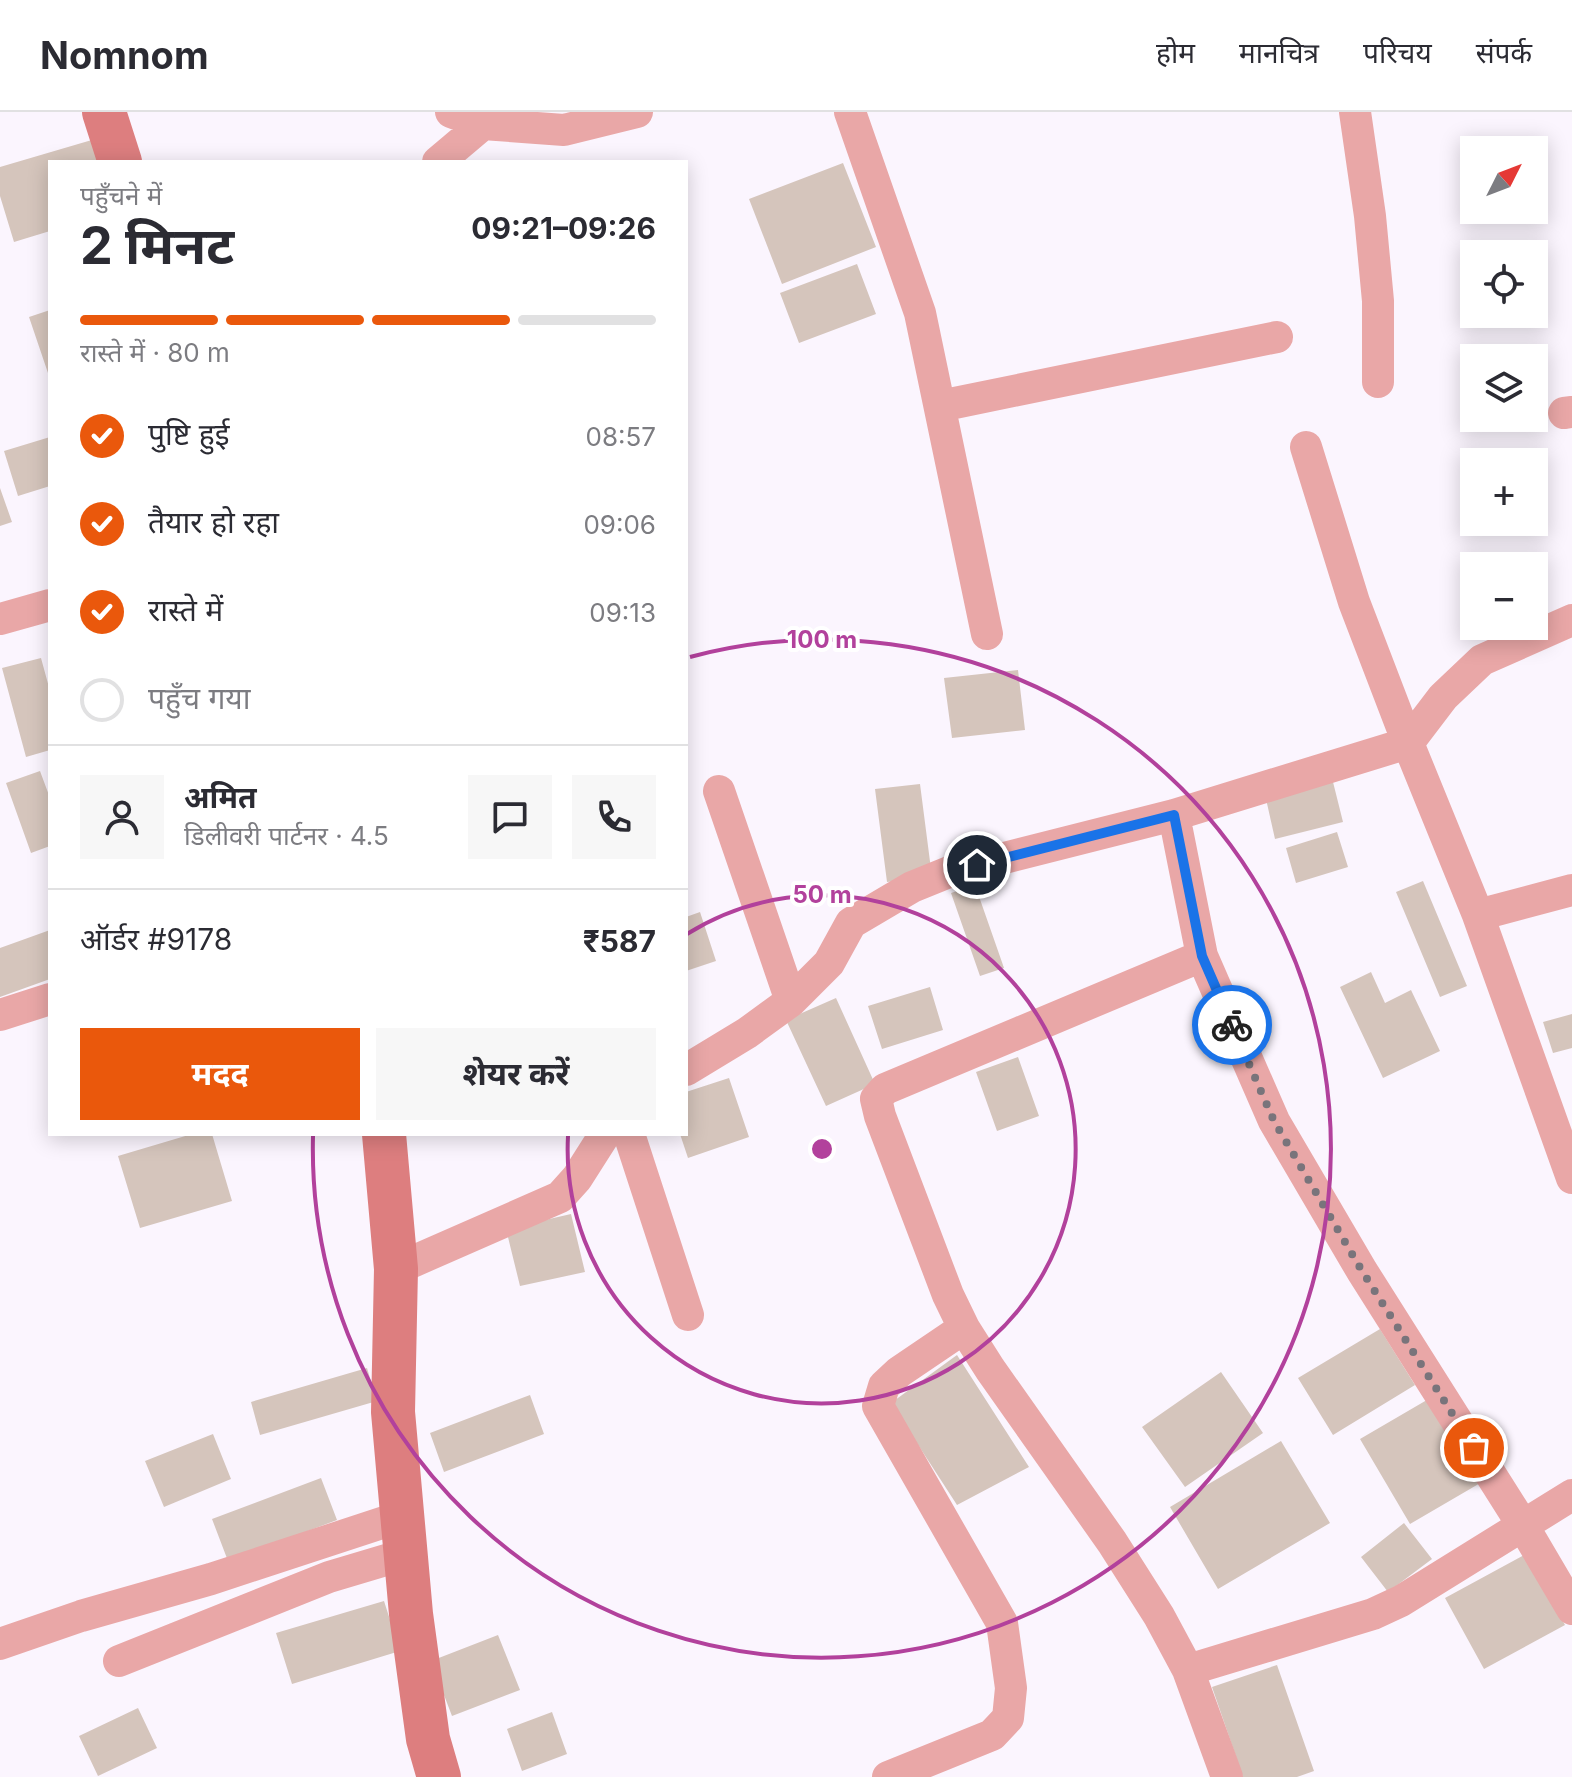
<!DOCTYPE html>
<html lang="hi">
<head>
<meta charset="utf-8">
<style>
  body { margin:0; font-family:Inter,"Noto Sans Devanagari",sans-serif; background:#f7f7f7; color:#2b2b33; height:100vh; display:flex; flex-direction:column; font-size:30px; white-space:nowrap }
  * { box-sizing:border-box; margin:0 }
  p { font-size:26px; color:#7c7c81 }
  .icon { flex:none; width:44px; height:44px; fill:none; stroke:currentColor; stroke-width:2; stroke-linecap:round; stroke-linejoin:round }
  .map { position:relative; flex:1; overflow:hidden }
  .drawer { position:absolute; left:48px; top:48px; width:640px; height:976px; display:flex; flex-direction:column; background:#fff; border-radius:0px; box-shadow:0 4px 20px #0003 }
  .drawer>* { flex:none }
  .needle { width:52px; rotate:48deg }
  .tools { position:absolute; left:1460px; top:24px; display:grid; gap:16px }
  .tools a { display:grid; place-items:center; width:88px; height:88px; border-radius:0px; background:#fff; box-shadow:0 4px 20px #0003; font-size:40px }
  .pin { position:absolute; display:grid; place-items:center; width:68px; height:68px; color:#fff; margin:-34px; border:4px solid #fff; border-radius:50%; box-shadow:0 2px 8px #0007 }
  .courier { position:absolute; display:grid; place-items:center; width:80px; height:80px; margin:-40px; border:6px solid #1a73e8; border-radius:50%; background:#fff; color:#222; box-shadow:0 2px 10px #0007 }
  .overview em { font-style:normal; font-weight:700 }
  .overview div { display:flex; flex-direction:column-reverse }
  .overview { display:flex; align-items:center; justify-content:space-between; height:136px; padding:0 32px }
  h1 { font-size:52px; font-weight:700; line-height:60px }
  .bar { display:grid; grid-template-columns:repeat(4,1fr); gap:12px 8px; align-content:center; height:96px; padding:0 32px }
  .bar i { height:10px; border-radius:6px; background:#e1e1e2 }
  .bar .current { background:#ea580c }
  .bar p { grid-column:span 4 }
  .line { display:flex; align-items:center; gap:20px; padding:0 32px; border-top:2px solid #e1e1e2 }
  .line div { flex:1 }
  .round { display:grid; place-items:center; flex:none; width:84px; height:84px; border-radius:0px; background:#f7f7f7 }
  ol { padding:0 32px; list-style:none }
  li { display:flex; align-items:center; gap:24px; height:88px }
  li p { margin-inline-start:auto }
  li .icon { padding:8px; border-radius:50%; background:#ea580c; color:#fff; stroke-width:4 }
  li:last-child { color:#7c7c81 }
  li i { width:44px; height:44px; border:4px solid #e1e1e2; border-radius:50% }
  .primary-button { display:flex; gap:16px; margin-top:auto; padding:16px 32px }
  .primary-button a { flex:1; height:92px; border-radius:0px; background:#ea580c; color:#fff; font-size:32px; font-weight:700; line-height:92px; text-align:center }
  .primary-button a+a { background:#f7f7f7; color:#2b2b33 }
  header { display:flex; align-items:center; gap:48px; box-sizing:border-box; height:112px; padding:0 40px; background:#fff; border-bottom:2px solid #e1e1e2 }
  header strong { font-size:38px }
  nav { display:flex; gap:44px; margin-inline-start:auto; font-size:28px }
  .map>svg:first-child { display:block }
  .building { fill:#d5c5bc }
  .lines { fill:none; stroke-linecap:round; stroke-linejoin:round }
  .street { stroke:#e9a7a7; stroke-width:32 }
  .secondary { stroke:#dd7e7f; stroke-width:44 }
  .done { stroke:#79747b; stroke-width:8; stroke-dasharray:0 14.4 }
  .route { stroke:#1a73e8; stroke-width:10 }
  .ring { fill:none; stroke:#b2419c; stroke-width:4 }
  .centre { fill:#b2419c; stroke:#fff; stroke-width:4 }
  .ring-label { font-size:24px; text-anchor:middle; font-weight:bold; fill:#b2419c; stroke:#fff; stroke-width:8; stroke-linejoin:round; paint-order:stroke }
</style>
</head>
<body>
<header>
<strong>Nomnom</strong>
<nav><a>होम</a><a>मानचित्र</a><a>परिचय</a><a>संपर्क</a></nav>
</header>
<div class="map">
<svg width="1572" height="1665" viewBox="0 0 1572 1665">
  <rect width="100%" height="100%" fill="#fbf5fe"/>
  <!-- building -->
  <path class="building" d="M102,25l7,25h-59v69l-36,11 -14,-46v-29z
    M843,51l33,84 -94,37 -33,-85z
    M857,152l19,50 -77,29 -19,-50z
    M50,198v66h-1l-20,-59z
    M50,325v49l-32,10 -14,-45z
    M0,376l12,34 -12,4z
    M41,546l9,33v59l-24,7 -24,-89z
    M1018,558l7,60 -73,8 -8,-60z
    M40,659l10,27v48l-19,7 -25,-70z
    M1333,670l10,40 -68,17 -9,-40z
    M920,672l12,93 -45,5 -12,-93z
    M1337,720l11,35 -52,16 -10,-35z
    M1423,769l44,105 -27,11 -44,-105z
    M975,773l29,83 -24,8 -29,-83z
    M700,800l16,49 -30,10v-54z
    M50,818v49l-50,18v-49z
    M1371,860l14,31 26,-13 29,61 -57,27 -43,-91z
    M930,875l13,43 -61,19 -14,-43z
    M836,886l39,86 -49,22 -40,-86z
    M1572,902v34l-19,5 -10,-31z
    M1018,945l21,59 -42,15 -21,-59z
    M729,966l20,59 -61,21 -8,-24h6v-42z
    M192,1022h20l20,67 -92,27 -22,-72z
    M571,1102l14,58 -65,14 -14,-57z
    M1380,1217l35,56 -82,50 -35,-57z
    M957,1243l72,112 -72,38 -66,-102z
    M367,1256l10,33 -117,34 -9,-33z
    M1221,1260l42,61 -78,54 -43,-60z
    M530,1283l14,39 -100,38 -14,-39z
    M1432,1285l50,85 -72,42 -50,-85z
    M213,1322l18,45 -67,28 -19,-46z
    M1281,1329l49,82 -112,66 -48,-82z
    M321,1366l16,42 -109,41 -16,-42z
    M1404,1411l28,36 -44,33 -27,-35z
    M1526,1442l39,71 -81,44 -39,-71z
    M384,1489l16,50 -108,33 -16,-51z
    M498,1523l22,55 -68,26 -21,-55z
    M1277,1553l37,106 -17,6h-54l-31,-90z
    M138,1596l19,40 -59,28 -19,-40z
    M552,1600l15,42 -45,17 -15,-42z"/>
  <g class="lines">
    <!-- street -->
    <path class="street" d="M451,0l32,12 81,6 73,-18
      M850,0l70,201 67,321
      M1355,0l15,104 8,85v81
      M438,50l45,-38
      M940,294l337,-69
      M1564,301l8,-1
      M1306,335l48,155 54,141
      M0,507l50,-14
      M1408,631l35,-46 39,-37 90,-40
      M719,679l72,210
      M1174,703l28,141 72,165 88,150 160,253 50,85
      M1478,803l94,-25
      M1202,844l-317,133 -9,10 4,17 68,179 16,33 26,41 122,173 47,74 29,54 39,107
      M0,903l50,-16
      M686,958l61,-37 44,-32 38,-38 22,-40 61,-36 37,-15 225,-57 234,-72 70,172 94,263
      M629,1022l59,181
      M396,1157l164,-72 17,-19 28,-44
      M0,1532l81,-28 130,-37 192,-63
      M119,1549l210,-84 77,-23
      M1188,1558l185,-56 28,-13 171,-106
      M888,1665l104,-42 16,-17 3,-30 -9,-65 -124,-217 6,-20 15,-14 65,-44"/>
    <!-- secondary -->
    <path class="secondary" d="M104,0l16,50
      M384,1022l12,135 -3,143 18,202 17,125 11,38"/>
  </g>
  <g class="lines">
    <!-- done -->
    <path class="done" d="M1232,913l42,96 88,150 112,177"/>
    <!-- route -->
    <path class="route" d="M977,753l197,-50 28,141 30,69"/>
  </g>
  <!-- distance rings -->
  <g class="ring">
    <path d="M687 822A254 254 0 1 1 568 1024"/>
    <path d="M690 545A509 509 0 1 1 313 1024"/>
  </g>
  <circle cx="822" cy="1037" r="12" class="centre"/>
  <g class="ring-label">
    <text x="822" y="536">100 m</text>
    <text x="822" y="791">50 m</text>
  </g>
</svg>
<div class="tools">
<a><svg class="needle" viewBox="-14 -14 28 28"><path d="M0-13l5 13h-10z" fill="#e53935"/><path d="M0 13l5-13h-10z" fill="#7c7c81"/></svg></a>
<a><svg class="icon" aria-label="locate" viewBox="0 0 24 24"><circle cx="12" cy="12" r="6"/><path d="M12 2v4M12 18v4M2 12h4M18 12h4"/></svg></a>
<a><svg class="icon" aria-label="layers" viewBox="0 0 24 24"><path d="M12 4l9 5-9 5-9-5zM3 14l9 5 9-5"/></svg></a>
<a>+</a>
<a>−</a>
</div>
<div class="pin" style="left:1474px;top:1336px;background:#ea580c"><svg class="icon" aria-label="bag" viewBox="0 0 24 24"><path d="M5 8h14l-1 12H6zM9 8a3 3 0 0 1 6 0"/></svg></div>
<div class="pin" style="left:977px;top:753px;background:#1f2937"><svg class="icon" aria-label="home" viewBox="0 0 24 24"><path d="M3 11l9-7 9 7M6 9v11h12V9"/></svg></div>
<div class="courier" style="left:1232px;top:913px"><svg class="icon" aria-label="bike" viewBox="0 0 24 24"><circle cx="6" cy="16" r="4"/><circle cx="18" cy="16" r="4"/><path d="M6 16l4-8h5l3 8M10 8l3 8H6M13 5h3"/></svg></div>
<section class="drawer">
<div class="overview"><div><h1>2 मिनट</h1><p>पहुँचने में</p></div><em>09:21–09:26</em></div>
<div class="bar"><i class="current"></i><i class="current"></i><i class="current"></i><i></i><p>रास्ते में · 80 m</p></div>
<ol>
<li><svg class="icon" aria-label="check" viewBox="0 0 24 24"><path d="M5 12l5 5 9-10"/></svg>पुष्टि हुई<p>08:57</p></li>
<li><svg class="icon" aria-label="check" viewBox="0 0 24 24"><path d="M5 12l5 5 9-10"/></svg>तैयार हो रहा<p>09:06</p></li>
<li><svg class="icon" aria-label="check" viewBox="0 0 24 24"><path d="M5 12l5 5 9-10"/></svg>रास्ते में<p>09:13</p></li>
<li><i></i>पहुँच गया</li>
</ol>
<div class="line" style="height:144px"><a class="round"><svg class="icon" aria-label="person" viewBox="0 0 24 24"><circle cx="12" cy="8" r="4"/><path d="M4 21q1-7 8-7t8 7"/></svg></a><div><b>अमित</b><p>डिलीवरी पार्टनर · 4.5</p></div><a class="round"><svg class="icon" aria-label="chat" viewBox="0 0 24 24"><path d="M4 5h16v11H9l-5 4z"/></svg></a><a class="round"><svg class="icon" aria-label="phone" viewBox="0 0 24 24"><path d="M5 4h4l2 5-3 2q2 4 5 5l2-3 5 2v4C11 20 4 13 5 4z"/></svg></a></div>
<div class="line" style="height:104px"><div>ऑर्डर #9178</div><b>₹587</b></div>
<div class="primary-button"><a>मदद</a><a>शेयर करें</a></div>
</section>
</div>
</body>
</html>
